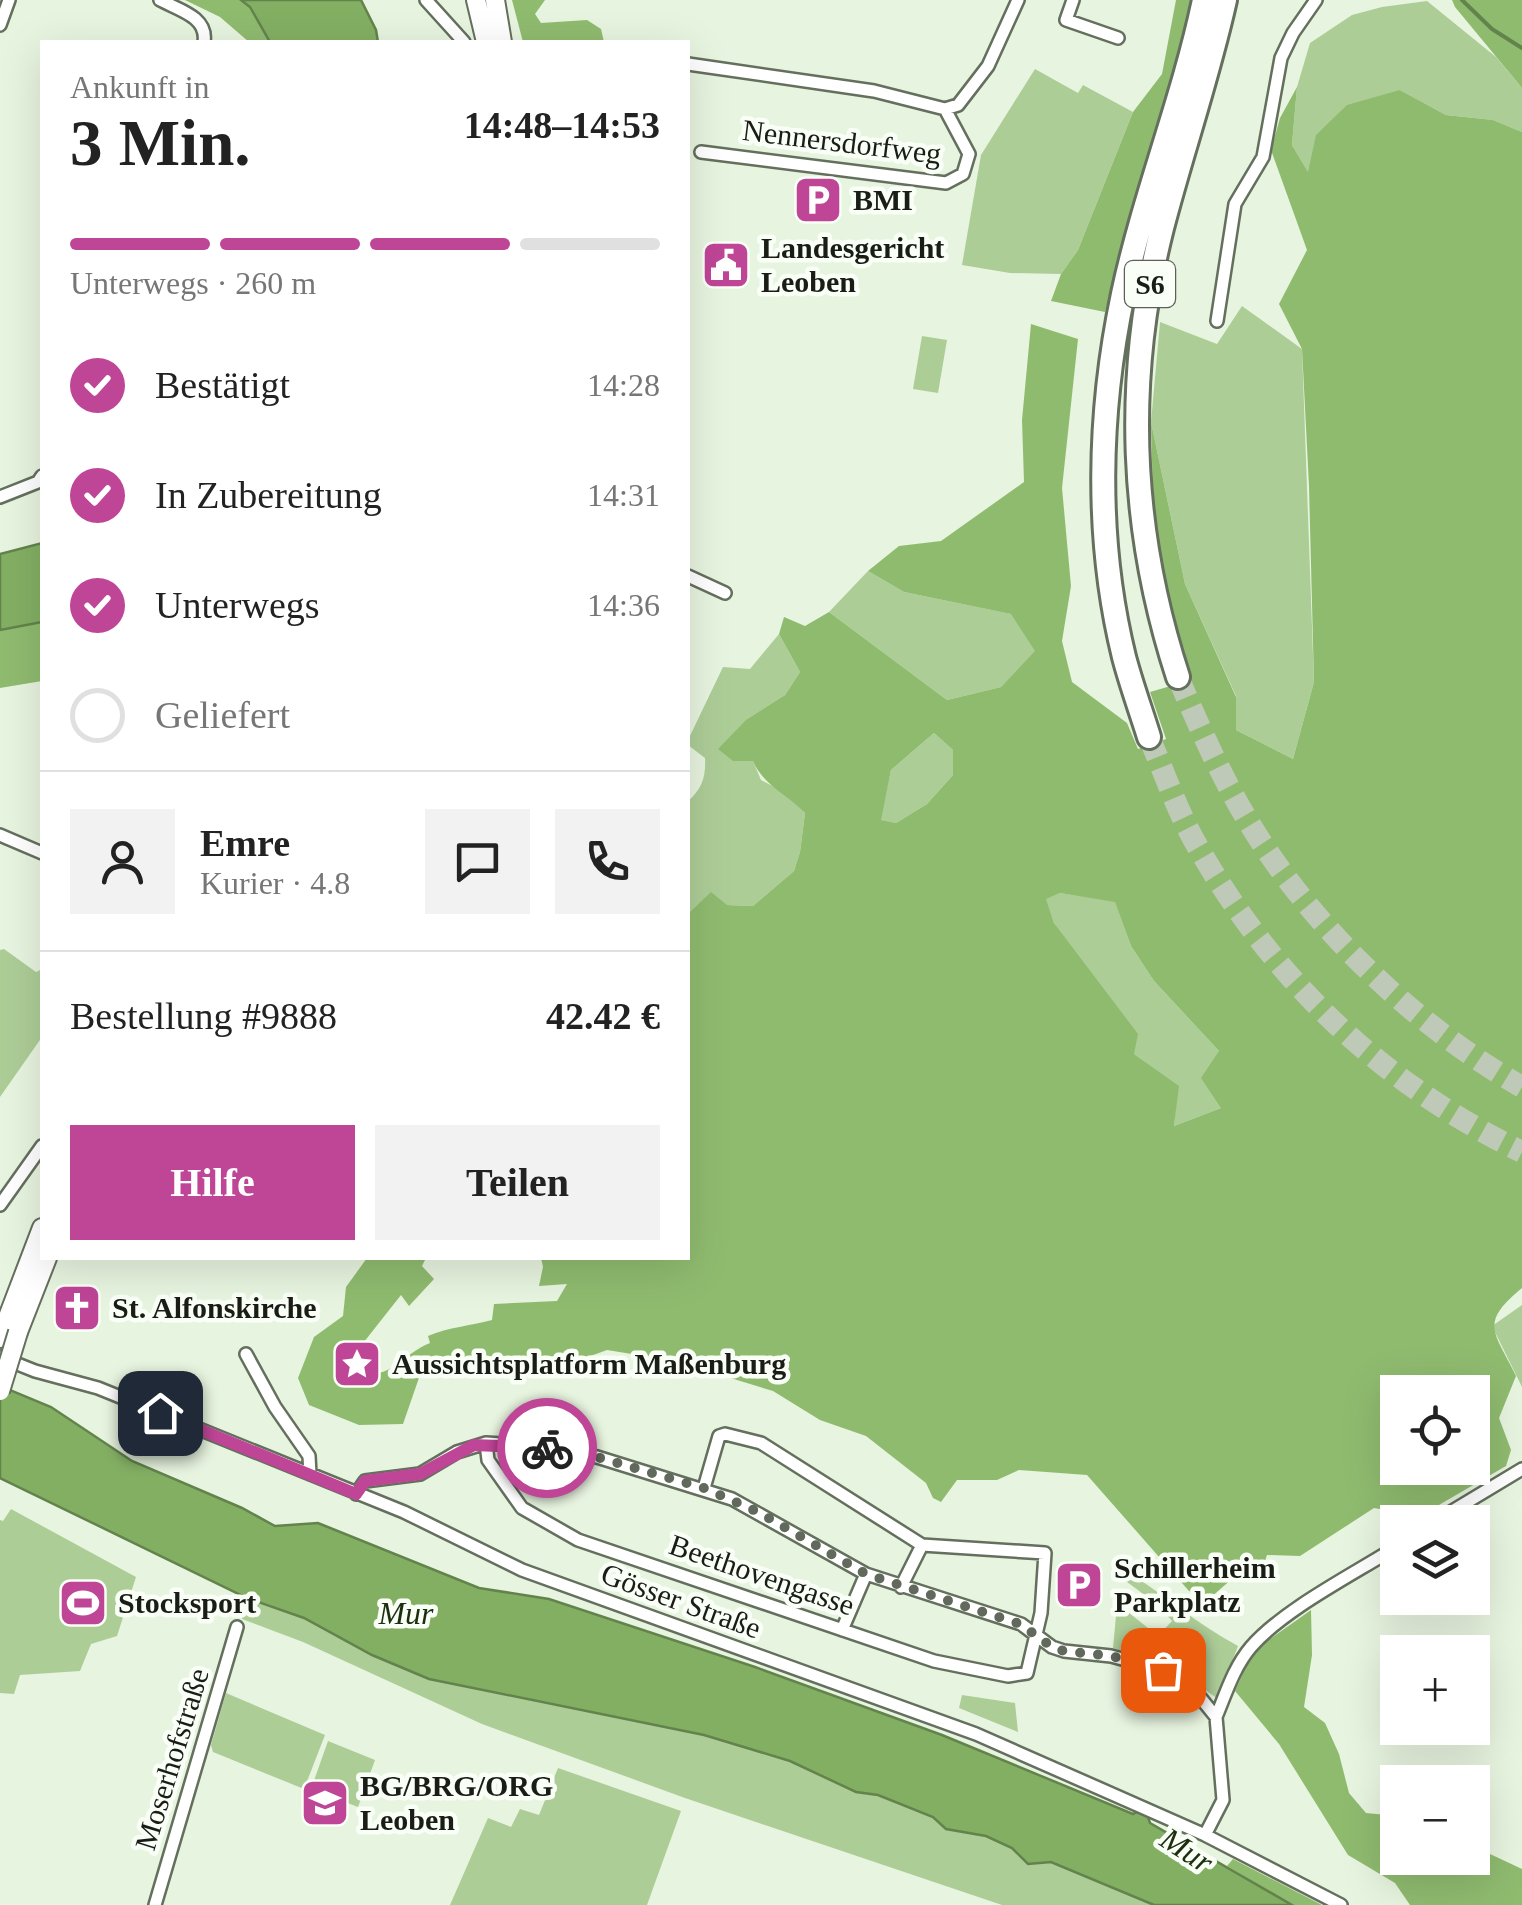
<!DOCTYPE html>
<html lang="de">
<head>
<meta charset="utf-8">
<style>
  body { margin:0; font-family:"Times New Roman",serif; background:#f2f2f2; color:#222; height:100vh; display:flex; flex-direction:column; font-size:38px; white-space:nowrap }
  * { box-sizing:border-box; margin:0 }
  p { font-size:32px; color:#767676 }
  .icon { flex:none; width:55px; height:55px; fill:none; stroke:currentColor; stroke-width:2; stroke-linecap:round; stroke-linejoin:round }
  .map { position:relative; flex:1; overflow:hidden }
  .sheet { position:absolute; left:40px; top:40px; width:650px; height:1220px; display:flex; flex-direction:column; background:#fff; border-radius:0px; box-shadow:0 10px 40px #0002 }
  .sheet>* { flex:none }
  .controls { position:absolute; left:1380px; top:1375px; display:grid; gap:20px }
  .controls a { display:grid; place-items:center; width:110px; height:110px; border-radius:0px; background:#fff; box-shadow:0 10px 40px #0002; font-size:50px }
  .pin { position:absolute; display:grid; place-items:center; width:85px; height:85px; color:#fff; margin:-42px; border-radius:20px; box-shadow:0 5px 15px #0006 }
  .courier { position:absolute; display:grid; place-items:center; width:100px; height:100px; margin:-50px; border:8px solid #bf4597; border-radius:50%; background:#fff; color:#222; box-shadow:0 2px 12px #0007 }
  .summary em { font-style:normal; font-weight:700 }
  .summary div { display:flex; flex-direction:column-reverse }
  .summary { display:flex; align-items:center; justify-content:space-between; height:170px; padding:0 30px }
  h1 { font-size:65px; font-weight:700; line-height:75px }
  .bar { display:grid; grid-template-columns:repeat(4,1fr); gap:15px 10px; align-content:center; height:120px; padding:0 30px }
  .bar i { height:12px; border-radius:8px; background:#e0e0e0 }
  .bar .on { background:#bf4597 }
  .bar p { grid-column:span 4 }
  .line { display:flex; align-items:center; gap:25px; padding:0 30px; border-top:2px solid #e0e0e0 }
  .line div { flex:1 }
  .round { display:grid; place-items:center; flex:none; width:105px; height:105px; border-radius:0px; background:#f2f2f2 }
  ol { padding:0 30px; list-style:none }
  li { display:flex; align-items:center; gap:30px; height:110px }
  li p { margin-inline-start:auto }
  li .icon { padding:10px; border-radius:50%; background:#bf4597; color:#fff; stroke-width:4 }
  li:last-child { color:#767676 }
  li i { width:55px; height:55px; border:5px solid #e0e0e0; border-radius:50% }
  .primary-button { display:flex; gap:20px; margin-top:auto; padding:20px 30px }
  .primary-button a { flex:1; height:115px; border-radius:0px; background:#bf4597; color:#fff; font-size:40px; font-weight:700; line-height:115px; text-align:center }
  .primary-button a+a { background:#f2f2f2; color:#222 }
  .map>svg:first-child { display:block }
  .green { fill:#adcd97 }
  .forest { fill:#8fbb6f; fill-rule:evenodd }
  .water { fill:#83af63; stroke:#63834c; stroke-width:2.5 }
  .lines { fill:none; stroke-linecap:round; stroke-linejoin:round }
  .stream { stroke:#63834c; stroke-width:4 }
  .highway-tunnel { stroke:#bec9b7; stroke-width:22; stroke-dasharray:22 11; stroke-linecap:butt }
  .street-casing { stroke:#646f5d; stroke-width:16 }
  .primary-casing { stroke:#646f5d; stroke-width:22 }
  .highway-casing { stroke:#646f5d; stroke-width:28 }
  .street { stroke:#fff; stroke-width:11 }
  .primary { stroke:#fff; stroke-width:18 }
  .highway { stroke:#fff; stroke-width:22 }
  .primary-bridge-casing { stroke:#646f5d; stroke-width:22; stroke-linecap:butt }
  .primary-bridge { stroke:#fff; stroke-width:18 }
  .done { stroke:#61685c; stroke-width:10; stroke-dasharray:0 18 }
  .route { stroke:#bf4597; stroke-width:12 }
  .labels { text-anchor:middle; stroke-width:9; stroke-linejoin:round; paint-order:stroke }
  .shield { fill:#f9fef6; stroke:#5c6059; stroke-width:2.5 }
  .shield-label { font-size:28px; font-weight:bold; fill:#191d16 }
  .street-label { font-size:30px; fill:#191d16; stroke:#f9fef6 }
  .poi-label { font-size:30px; font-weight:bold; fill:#191d16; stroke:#f9fef6; text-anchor:start }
  .water-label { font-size:32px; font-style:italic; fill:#1d2f0f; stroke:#f9fef6 }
</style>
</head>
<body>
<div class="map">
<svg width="1522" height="1905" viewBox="0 0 1522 1905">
  <rect width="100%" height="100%" fill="#e7f4df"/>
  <!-- green -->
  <path class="green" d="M1427,1l69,56 26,31v44l-29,-12 -47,-5 -46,-25 -91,84 -17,-29 5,-58 13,-44 42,-28 30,-8z
    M1035,69l43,24 5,-8 50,27 -55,138 -17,24 -51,-1 -48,-8 19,-110z
    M1242,306l60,43 12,333 -21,77 -57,-29v-34l-51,-112 -34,-162 9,-100 57,22z
    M922,336l25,4 -9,53 -25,-4z
    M868,571l36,21 108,22 24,37 -35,36 -54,13 -118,-88z
    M779,634l21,38 -15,23 -38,24 6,42 8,19 23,12 21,21 -5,39 -6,19 -41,35 -26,-1 -38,9 -1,-113c14,-12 18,-24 17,-43l-17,-13v-5l35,-73 27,2z
    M934,733l19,17v25l-26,29 -31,19 -16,-3 11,-50z
    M1060,893l55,8 16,45 23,35 65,70 2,57 -47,18 4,-40 -44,-32 -80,-131 -9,-25z
    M4,949l32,23 6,-3v68l-42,60v-147z
    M1522,1305v82l-30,-61z
    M11,1509l125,68 -19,59 -26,8 -11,27 -60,4 -6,19 -14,-1v-173l3,1z
    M1127,1571c38,25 72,54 111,75l-20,53 -45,-32 -60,-19 3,-32 7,-8 35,28 14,-15 -14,-16 -35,-26z
    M247,1598l57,20 67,37 58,24 275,56 86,26 66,31 22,3 56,22 12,12 40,7 26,12 16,16 23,-2 103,43h-152l-317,-107 -203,-74 -179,-82 -61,-23z
    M226,1693l99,42 -21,54 -91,-37 -2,-7z
    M962,1695l53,8 3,29 -59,-24z
    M328,1741l47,19 -17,47 -47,-18z
    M558,1768l123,43 -34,94h-197l38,-87 23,9 9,-18 19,6z"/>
  <!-- forest -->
  <path class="forest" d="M185,0h56l9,7 20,35h-21l-29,-25z
    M512,0h33l-10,14 6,9 46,-3 14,9 3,13h-81z
    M1176,0h16l-4,20 -83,292 -54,-11 10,-27 17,-24 55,-138 29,-38z
    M1452,0h70v88l-67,-81z
    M1297,87l-5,58 16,27 8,-37 31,-30 53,-15 46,25 47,5 29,12v1156c-44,36 -27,44 -6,88l-17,42 12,32 -5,16 -86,50 -46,-8 -74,48 -33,-1 -5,15 -29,8 -23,20 -21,-7 -102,-116 -68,-5 -22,10h-40l-16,22 -8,-4 -7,-15 -60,-47 -46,-16 -47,-29 -98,-30 -68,-11 -22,8 -107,16 -58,1 -17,49 -44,1 -50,-20 -11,-27 16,-41 29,-21 3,-29 21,-29h59l-4,8 12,13 -25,27 -8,-11 -56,71c44,22 51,-9 85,-23l-2,-7c21,-9 42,-10 64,-16l2,-16 63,-3 10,-17 -28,2 4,-19 -2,-9h147v-344l23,-22 16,13 26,1 41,-35 6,-19 5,-39c-18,-19 -42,-28 -52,-52h-20l-15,-12 29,-30 38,-24 15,-23 -21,-38 5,-17 21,9 24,-14 118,88 54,-13 34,-36 -24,-37 -107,-22 -36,-21 31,-25 42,-5 83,-59 -2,-62 9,-96 47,15 -16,149 9,98 -9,55 10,41 55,41 11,26 28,-10 -16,-47 38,-11 -29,-131 -6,-49 -2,-79 34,162 51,113v33l57,29 21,-77 -5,-196 -7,-137 -23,-45 28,-54 -36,-100 9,-32zM934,733l19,17v25l-26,29 -31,19 -15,-3 10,-50zM1060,893l55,9 16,44 23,35 65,70 -18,27 20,30 -47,18 5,-40 -45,-32 4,-20 -84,-111 -8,-24zM1398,1392h74v76h-74z
    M42,622v59l-42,7v-58z
    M1311,1610l1,45 -8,52 21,16 14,31 10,39 17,20 31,3 1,42h74l1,-12 49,23v36h-112l-15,-22 -47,-28 -69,-111 -44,-53 18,-40z
    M1233,1859l89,46h-30l-65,-39z"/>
  <!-- water -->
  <path class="water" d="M241,0h120l15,30 2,12h-108l-20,-35z
    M42,543v79l-42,8v-76z
    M0,1386l51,21 81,54 110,47 33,18 43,-3 161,65 70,11 206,68 187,68 191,79 5,-3 10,6 2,6 142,82h-138l-103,-43 -23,2 -16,-16 -26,-12 -40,-7 -13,-12 -55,-22 -22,-3 -66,-31 -86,-26 -275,-56 -57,-24 -68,-37 -57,-20 -247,-120z"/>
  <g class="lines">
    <!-- stream -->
    <path class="stream" d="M1462,0l30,29 30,19"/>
    <!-- highway-tunnel -->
    <path class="highway-tunnel" d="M1178,677c19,45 39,90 63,132 63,111 171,215 281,278
      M1149,737c15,35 28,73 46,105 78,138 185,240 327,310"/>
    <!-- street casing -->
    <g class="street-casing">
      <path id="street" d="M160,0c19,10 48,17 44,42
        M426,0l38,42
        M1073,0l-7,20 52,18
        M0,25l9,-25
        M688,64l186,27 71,18 13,-4 30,-39 30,-66
        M701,152l245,31 17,-9 6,-20 -24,-45
        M1217,321l18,-117 28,-47 18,-99 12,-25 23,-33
        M0,497l38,-15 4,-6
        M688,576l37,17
        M0,835l42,18
        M0,1205l42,-59
        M246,1354l29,53 34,49 1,18
        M0,1357l35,14 63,17 306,124 118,58 454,164 229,101 136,70
        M486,1443l2,17 34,48 56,32 356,121 74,15 19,-3 14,-60 4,-60 -123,-8 -161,-102 -36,-9 -6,2 -15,52
        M356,1494l9,-13 55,-7 37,-22 29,-9 48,3 63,11 135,42 134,75 155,50 31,23 12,4 47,5 52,14 32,21 21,26 7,83 -18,35
        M1434,1522l88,-53
        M901,1587l21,-42
        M842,1630l24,-56
        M1216,1717c10,-24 18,-50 35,-70 33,-38 103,-73 147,-101
        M155,1905l82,-278"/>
    </g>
    <!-- primary casing -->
    <g class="primary-casing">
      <path id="primary" d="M476,0l10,42
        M495,0l7,42
        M18,1332l29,-74
        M0,1338l42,-110"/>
    </g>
    <!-- highway casing -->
    <g class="highway-casing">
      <path id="highway" d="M1178,677c-48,-147 -54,-299 -16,-449 20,-77 46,-151 63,-228
        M1149,737c-8,-26 -18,-53 -25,-80 -29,-118 -26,-244 -1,-363 21,-99 60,-194 81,-294"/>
    </g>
    <!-- street -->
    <use href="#street" class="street"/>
    <!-- primary -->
    <use href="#primary" class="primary"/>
    <!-- highway -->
    <use href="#highway" class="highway"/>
    <!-- primary-bridge casing -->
    <g class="primary-bridge-casing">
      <path id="primary-bridge" d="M0,1391l18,-59"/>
    </g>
    <!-- primary-bridge -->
    <use href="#primary-bridge" class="primary-bridge"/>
  </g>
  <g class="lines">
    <!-- done -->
    <path class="done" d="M547,1448l50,9 107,31 54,24 108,62 154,50 32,23 12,4 47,5 52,14"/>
    <!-- route -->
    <path class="route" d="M160,1413l196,81 9,-13 55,-7 54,-29 73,3"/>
  </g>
  <!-- icons -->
  <defs>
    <g id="parking-square" transform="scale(2.5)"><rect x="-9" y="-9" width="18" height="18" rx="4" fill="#bf4597" stroke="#f9fef6"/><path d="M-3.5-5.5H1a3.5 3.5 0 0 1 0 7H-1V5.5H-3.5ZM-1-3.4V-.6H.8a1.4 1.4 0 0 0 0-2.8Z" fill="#fff"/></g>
    <g id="civic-square" transform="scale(2.5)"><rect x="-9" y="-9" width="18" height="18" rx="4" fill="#bf4597" stroke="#f9fef6"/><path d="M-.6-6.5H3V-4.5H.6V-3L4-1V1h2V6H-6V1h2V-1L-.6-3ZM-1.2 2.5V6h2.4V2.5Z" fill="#fff"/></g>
    <g id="church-square" transform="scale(2.5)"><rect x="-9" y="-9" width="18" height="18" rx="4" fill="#bf4597" stroke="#f9fef6"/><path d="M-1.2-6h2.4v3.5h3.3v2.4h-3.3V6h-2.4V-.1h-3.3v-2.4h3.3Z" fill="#fff"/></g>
    <g id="sight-square" transform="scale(2.5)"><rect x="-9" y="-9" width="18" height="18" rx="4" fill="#bf4597" stroke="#f9fef6"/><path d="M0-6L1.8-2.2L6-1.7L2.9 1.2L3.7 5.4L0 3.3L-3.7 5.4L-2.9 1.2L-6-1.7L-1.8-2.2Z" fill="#fff"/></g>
    <g id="stadium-square" transform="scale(2.5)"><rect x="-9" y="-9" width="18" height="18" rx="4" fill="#bf4597" stroke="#f9fef6"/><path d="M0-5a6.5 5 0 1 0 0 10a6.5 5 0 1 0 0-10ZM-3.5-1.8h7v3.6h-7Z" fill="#fff"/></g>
    <g id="school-square" transform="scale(2.5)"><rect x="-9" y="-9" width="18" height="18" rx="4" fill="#bf4597" stroke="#f9fef6"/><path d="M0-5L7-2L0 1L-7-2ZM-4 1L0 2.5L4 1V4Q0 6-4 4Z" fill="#fff"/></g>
  </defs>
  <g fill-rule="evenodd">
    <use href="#parking-square" x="818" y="200"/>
    <use href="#civic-square" x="726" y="265"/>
    <use href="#church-square" x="77" y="1308"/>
    <use href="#sight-square" x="357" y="1364"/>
    <use href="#parking-square" x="1079" y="1585"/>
    <use href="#stadium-square" x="83" y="1603"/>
    <use href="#school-square" x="325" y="1803"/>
  </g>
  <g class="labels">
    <!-- shield labels -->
    <rect class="shield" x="1125" y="261" width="50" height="46" rx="8"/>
    <g class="shield-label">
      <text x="1150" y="294">S6</text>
    </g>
    <!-- street labels -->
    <g class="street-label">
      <text transform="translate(842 142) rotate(7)" y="10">Nennersdorfweg</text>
      <text transform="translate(762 1575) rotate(19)" y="10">Beethovengasse</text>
      <text transform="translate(681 1601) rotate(20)" y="10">Gösser Straße</text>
      <text transform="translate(172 1759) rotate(-73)" y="10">Moserhofstraße</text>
    </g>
    <!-- poi labels -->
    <g class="poi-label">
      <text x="853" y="210">BMI</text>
      <text x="761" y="258">Landesgericht<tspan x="761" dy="34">Leoben</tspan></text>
      <text x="112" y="1318">St. Alfonskirche</text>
      <text x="392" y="1374">Aussichtsplatform Maßenburg</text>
      <text x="1114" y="1578">Schillerheim<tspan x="1114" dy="34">Parkplatz</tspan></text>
      <text x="118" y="1613">Stocksport</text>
      <text x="360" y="1796">BG/BRG/ORG<tspan x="360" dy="34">Leoben</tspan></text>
    </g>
    <!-- water labels -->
    <g class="water-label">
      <text x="406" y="1624">Mur</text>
      <text transform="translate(1187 1850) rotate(33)" y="11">Mur</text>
    </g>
  </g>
</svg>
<div class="controls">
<a><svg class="icon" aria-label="locate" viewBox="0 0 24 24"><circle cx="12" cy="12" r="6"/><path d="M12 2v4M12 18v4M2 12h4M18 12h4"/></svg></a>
<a><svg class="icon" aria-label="layers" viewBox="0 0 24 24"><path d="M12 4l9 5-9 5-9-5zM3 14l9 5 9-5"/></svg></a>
<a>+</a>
<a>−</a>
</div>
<div class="pin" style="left:1163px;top:1670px;background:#ea580c"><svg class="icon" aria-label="bag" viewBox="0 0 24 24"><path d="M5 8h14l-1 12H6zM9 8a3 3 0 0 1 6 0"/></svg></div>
<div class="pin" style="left:160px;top:1413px;background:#1f2937"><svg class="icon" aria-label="home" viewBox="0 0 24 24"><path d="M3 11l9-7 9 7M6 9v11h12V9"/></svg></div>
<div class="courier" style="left:547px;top:1448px"><svg class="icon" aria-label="bike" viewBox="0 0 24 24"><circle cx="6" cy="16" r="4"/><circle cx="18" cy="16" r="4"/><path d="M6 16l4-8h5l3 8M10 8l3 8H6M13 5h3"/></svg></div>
<section class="sheet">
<div class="summary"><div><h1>3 Min.</h1><p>Ankunft in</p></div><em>14:48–14:53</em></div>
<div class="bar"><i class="on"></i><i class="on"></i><i class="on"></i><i></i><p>Unterwegs · 260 m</p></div>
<ol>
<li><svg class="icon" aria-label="check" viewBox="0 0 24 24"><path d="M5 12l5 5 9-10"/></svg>Bestätigt<p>14:28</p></li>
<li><svg class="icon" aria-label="check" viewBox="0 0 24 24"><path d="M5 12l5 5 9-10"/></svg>In Zubereitung<p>14:31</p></li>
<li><svg class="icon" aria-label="check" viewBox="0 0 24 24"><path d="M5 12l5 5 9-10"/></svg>Unterwegs<p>14:36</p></li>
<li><i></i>Geliefert</li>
</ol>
<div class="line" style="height:180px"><a class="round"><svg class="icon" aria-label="person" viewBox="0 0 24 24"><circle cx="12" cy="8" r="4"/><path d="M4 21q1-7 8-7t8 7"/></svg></a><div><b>Emre</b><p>Kurier · 4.8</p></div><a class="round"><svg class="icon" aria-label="chat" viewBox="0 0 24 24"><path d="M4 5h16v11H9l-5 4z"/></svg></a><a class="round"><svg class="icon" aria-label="phone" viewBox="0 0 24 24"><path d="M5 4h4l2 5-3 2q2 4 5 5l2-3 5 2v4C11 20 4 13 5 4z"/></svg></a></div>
<div class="line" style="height:130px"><div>Bestellung #9888</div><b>42.42 €</b></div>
<div class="primary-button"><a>Hilfe</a><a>Teilen</a></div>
</section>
</div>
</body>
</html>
